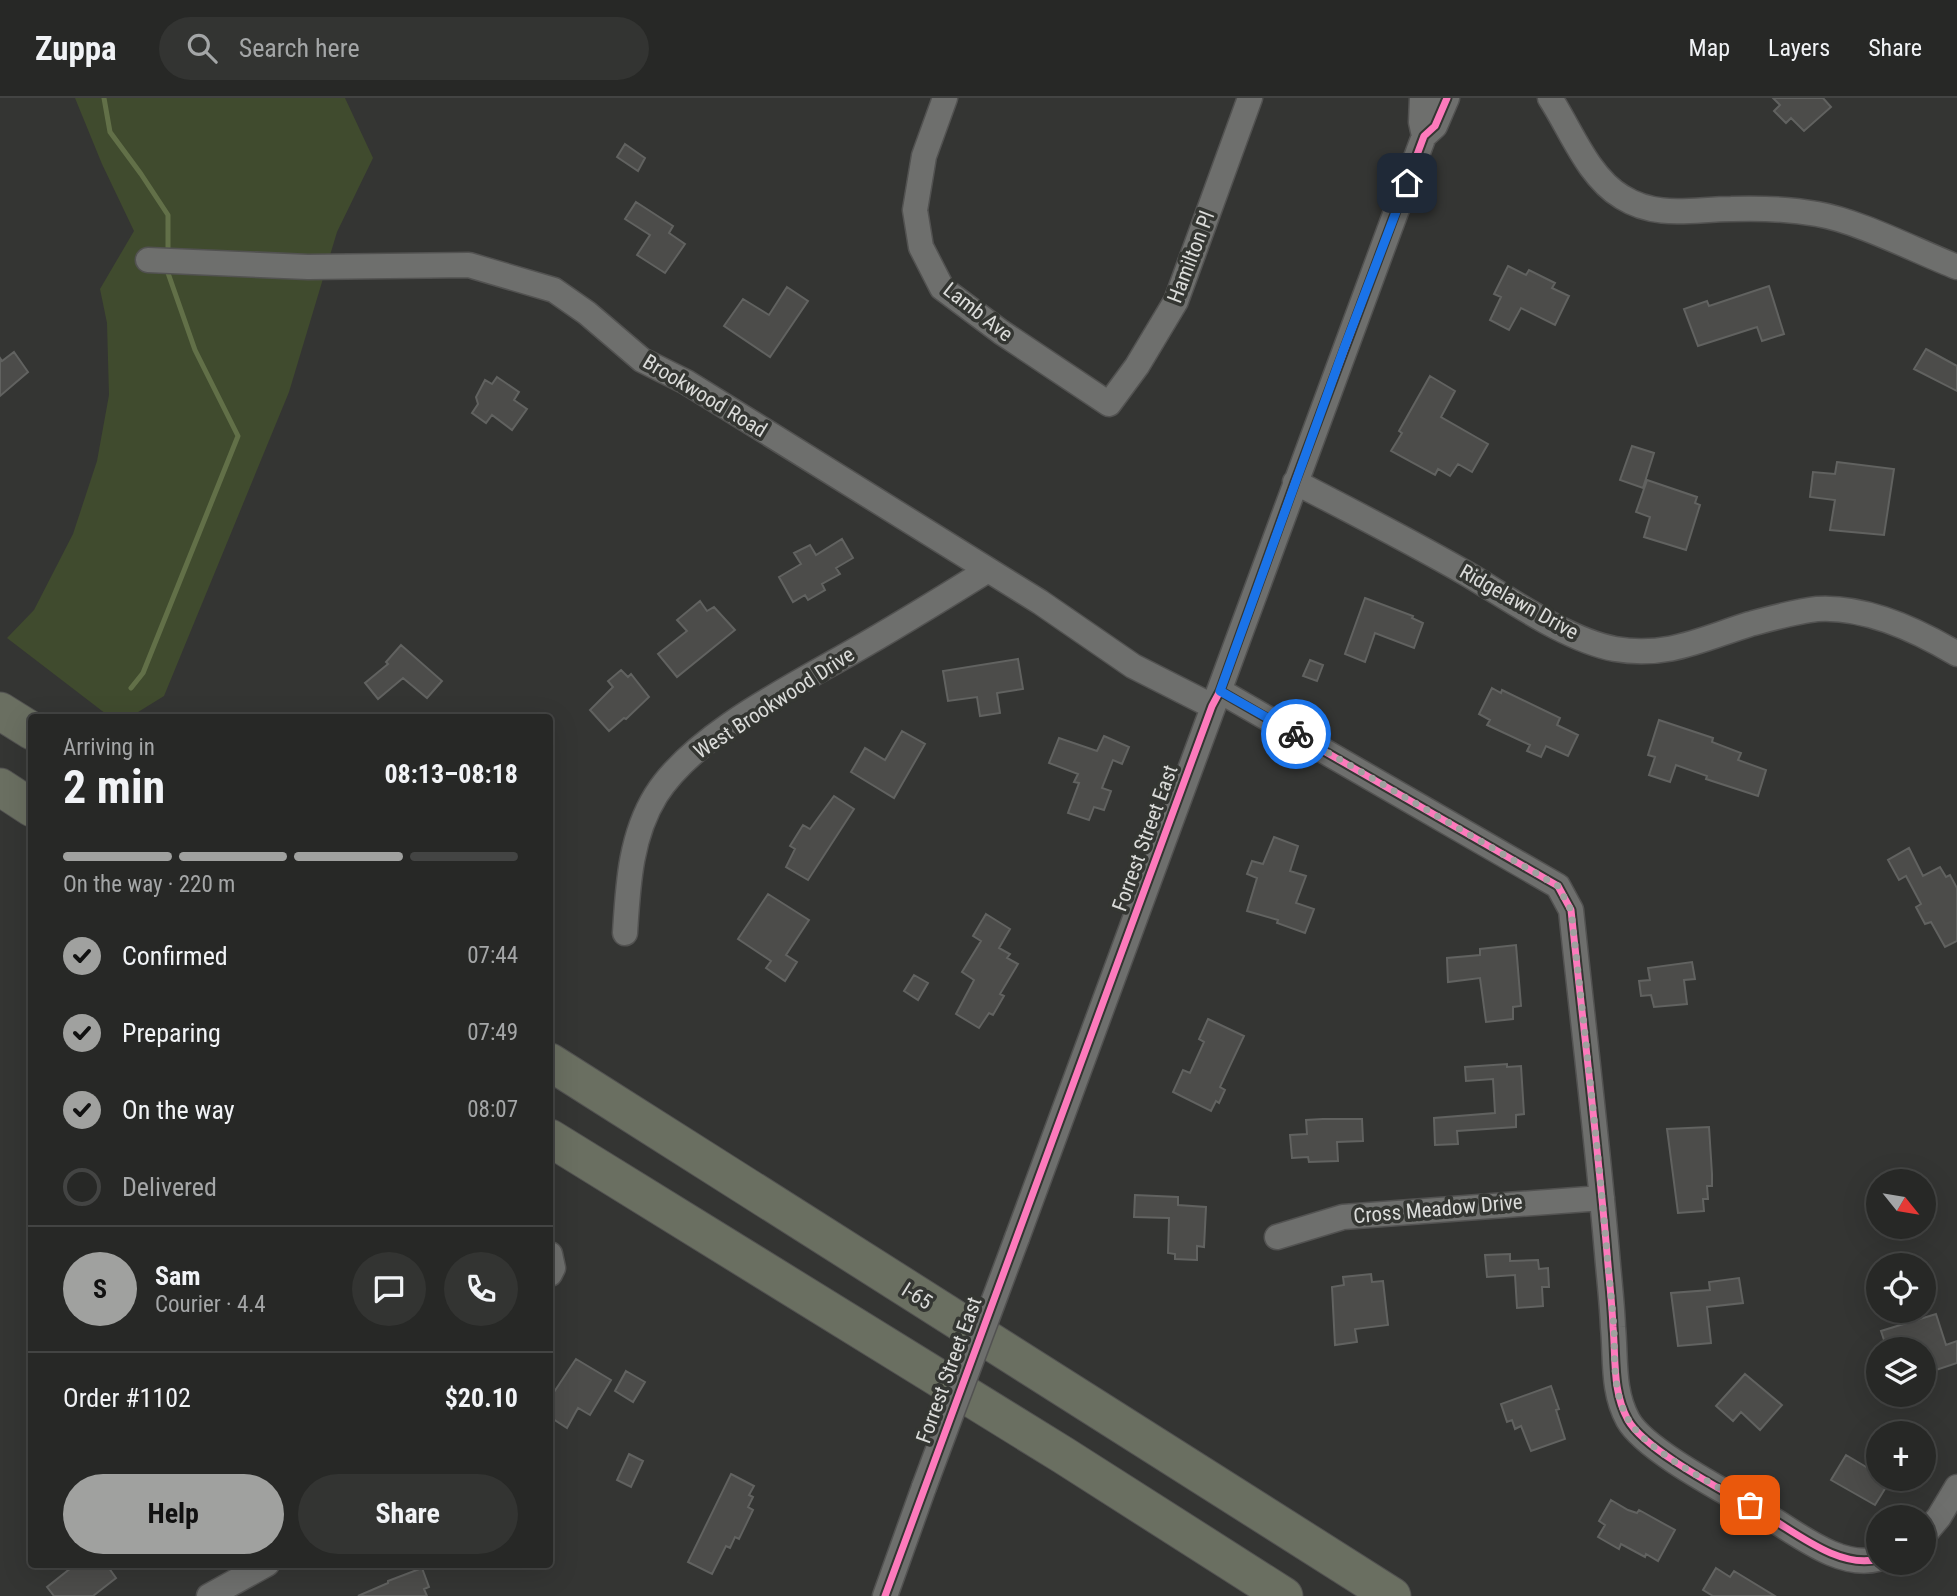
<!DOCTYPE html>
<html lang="en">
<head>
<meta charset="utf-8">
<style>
  body { margin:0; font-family:"Roboto Condensed",sans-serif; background:#333432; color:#f1f3f6; height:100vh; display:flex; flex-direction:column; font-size:26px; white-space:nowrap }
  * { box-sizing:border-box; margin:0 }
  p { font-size:23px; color:#a4a6a7 }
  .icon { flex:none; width:38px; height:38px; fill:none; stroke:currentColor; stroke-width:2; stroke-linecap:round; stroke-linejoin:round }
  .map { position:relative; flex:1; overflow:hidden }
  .details { position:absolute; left:28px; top:616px; width:525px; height:854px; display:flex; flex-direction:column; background:#272826; border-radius:7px; box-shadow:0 7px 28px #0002,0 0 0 2px #434443 }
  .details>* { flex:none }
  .needle { width:46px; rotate:120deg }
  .controls { position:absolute; left:1866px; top:1071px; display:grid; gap:14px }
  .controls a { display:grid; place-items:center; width:70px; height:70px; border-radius:50%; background:#272826; box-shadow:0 7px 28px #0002,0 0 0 2px #434443; font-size:35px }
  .pin { position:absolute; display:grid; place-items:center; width:60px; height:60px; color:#fff; margin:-30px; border-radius:14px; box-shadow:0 4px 10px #0006 }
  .courier { position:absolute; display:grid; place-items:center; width:70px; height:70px; margin:-35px; border:5px solid #1a73e8; border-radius:50%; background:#fff; color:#222; box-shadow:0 2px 9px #0007 }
  .overview em { font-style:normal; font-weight:700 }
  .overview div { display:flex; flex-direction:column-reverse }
  .overview { display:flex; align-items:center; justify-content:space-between; height:119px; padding:0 35px }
  h1 { font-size:46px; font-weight:700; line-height:52px }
  .bar { display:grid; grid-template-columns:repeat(4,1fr); gap:10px 7px; align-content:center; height:84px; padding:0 35px }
  .bar i { height:9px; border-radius:5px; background:#434443 }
  .bar .selected { background:#a0a19f }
  .bar p { grid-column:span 4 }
  .line { display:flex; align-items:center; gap:18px; padding:0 35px; border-top:2px solid #434443 }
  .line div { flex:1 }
  .round { display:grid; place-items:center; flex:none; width:74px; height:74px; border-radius:37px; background:#333432 }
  ol { padding:0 35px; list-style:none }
  li { display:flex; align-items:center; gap:21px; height:77px }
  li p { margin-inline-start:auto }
  li .icon { padding:7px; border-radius:50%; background:#a0a19f; color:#111; stroke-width:4 }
  li:last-child { color:#a4a6a7 }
  li i { width:38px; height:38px; border:4px solid #434443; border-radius:50% }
  .button { display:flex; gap:14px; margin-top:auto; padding:14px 35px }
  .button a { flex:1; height:80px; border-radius:42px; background:#a0a19f; color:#111; font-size:28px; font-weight:700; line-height:80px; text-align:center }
  .button a+a { background:#333432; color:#f1f3f6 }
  header { display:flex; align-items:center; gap:42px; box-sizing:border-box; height:98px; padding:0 35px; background:#272826; border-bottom:2px solid #434443 }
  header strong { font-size:33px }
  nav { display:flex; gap:38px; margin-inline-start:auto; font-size:24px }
  .search { width:490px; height:63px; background:#333432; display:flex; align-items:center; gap:18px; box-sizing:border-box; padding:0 24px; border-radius:38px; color:#a4a6a7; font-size:26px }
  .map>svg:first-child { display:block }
  .green { fill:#404b2e }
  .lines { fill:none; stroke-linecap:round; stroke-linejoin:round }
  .stream { stroke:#627048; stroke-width:5 }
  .building { fill:#4c4c4a; stroke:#616260; stroke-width:2 }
  .minor-casing { stroke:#525251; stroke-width:27 }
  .highway-casing { stroke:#525251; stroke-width:39 }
  .minor { stroke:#6e6f6d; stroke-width:24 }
  .highway { stroke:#6a6f61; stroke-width:37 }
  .minor-bridge-casing { stroke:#525251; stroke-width:27; stroke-linecap:butt }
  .minor-bridge { stroke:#6e6f6d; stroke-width:24 }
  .cycleway-casing { stroke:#343632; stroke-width:11 }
  .cycleway { stroke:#fd7abc; stroke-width:7 }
  .done { stroke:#a0a19f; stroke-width:7; stroke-dasharray:0 12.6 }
  .route { stroke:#1a73e8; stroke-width:9 }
  .labels { text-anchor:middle; stroke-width:7; stroke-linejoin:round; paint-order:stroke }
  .street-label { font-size:21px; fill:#dadbd9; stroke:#343632 }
</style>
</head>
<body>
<header>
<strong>Zuppa</strong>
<div class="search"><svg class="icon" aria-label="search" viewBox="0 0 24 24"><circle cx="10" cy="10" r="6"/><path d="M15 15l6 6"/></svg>Search here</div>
<nav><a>Map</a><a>Layers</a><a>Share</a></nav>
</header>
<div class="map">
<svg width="1957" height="1498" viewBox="0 0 1957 1498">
  <rect width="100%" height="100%" fill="#343533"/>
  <!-- green -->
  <path class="green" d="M75,0h270l28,60 -36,74 -48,160 -125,304 -34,21h-20l-103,-79 27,-28 39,-76 24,-73 12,-66 -2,-72 -7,-34 34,-58 -32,-67z"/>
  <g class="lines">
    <!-- stream -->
    <path class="stream" d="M104,0l6,34 31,42 27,41v36
      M131,590l12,-15 95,-237 -43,-86 -27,-77"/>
  </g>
  <!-- building -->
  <path class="building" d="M1773,0h50l8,9 -27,24 -13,-13 -5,5 -12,-12 6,-6z
    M625,46l20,14 -7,13 -21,-14z
    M636,104l37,24 -4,7 16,11 -20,29 -28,-18 13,-20 -25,-16z
    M1508,168l18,9 3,-5 26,13 -3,5 17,8 -14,29 -34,-17 -12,22 -19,-10 11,-23 -7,-3z
    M1769,188l15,48 -22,7 -5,-14 -59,19 -14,-37 23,-8 2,5z
    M787,189l21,14 -38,56 -46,-31 19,-27 26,16z
    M1926,251l31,17v25l-43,-22z
    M14,254l14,20 -28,24v-38l2,3z
    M1430,278l25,15 -14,26 47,27 -16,28 -14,-8 -8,12 -12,-7 -3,6 -44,-24 11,-18 -3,-2z
    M497,279l22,15 -5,8 13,9 -15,21 -20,-15 -6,8 -14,-10 6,-9 -2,-7 9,-17 7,4z
    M1632,348l22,7 -11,35 -23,-8z
    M1837,364l57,7 -10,66 -54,-5 5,-30 -25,-3 3,-25 22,2z
    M1647,382l50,17 -2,6 5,2 -14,45 -42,-13 6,-20 -14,-5z
    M842,441l11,19 -17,10 4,6 -18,10 3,6 -17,10 -3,-5 -12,7 -14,-25 22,-13 -7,-11 16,-8 6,10z
    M1365,500l48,18 -1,2 11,5 -9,25 -39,-15 -10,29 -20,-8z
    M700,503l7,10 7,-4 21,23 -58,47 -19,-23 29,-23 -10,-11z
    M401,547l41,36 -15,17 -24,-20 -25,21 -13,-16 23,-19 -2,-2z
    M1018,561l5,30 -26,4 3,20 -20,3 -3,-19 -29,4 -5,-30z
    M1310,562l13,5 -6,16 -14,-5z
    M621,572l7,7 3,-3 18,23 -23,22 -2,-1 -15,13 -19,-21 23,-23 -5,-6z
    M1492,590l9,5 1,-3 58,28 -3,7 21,10 -10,21 -22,-10 -5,11 -14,-6 3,-6 -43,-20 3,-5 -11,-6z
    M1659,622l54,18 -1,4 29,11 -3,7 28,10 -8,26 -52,-17 1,-3 -31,-11 -6,17 -21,-7 6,-18 -7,-2z
    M902,633l23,13 -31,54 -43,-26 14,-24 20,12z
    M1104,638l25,11 -7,17 -9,-4 -11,28 9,3 -7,19 -10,-3 -5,13 -21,-7 11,-30 -5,-1 4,-8 -29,-11 10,-25 38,13z
    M834,698l20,13 -46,71 -22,-13 9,-18 -5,-3 13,-21 7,4z
    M1274,739l24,9 -8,25 16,5 -10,27 18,6 -9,24 -28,-10 1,-3 -31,-9 10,-33 -10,-4 5,-13 11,3z
    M1909,750l14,28 17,-9 6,10 4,-2 7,13v53l-12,6 -14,-25 -6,2 -9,-17 5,-3 -15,-28 -7,4 -11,-20z
    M768,796l41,26 -23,35 11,7 -12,19 -19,-13 5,-7 -33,-22z
    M986,816l24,15 -11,19 11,6 -3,4 11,6 -18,30 4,2 -11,19 -4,-2 -10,15 -23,-14 18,-34 -12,-8 19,-31 -8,-5z
    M1516,847l5,61 -8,1v12l-27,3 -6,-44 -32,4 -1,-24 33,-3v-6z
    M1692,864l3,17 -11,1 3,24 -33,3 -3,-12 -10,1 -2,-15 11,-1 -2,-12z
    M914,877l14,8 -10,17 -14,-9z
    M1208,921l36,17 -24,51 5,3 -6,13 -3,-2 -5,10 -38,-19 10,-22 7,3 14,-31 -5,-3z
    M1507,966v3l14,-1 3,48 -8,1v12l-59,4 1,13 -23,1 -1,-27 61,-5 -2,-34 -27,2 -1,-14z
    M1323,1021h39l1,22 -26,1 1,19 -29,1 -1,-5 -16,1 -2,-23 17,-1 -1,-14z
    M1709,1029l3,47v12h-5l1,13h-5l1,12 -26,2 -11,-84z
    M1135,1097l43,2v8l28,2 -2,40 -7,-1v14l-22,-1v-5l-7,-1 1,-35 -35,-1z
    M1510,1156v7l28,-1 1,9 9,-1 1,19h-7l1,19 -26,2 -2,-33 -28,2 -2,-22z
    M1371,1176l1,8 11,-1 5,44 -33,4 2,13 -22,3 -3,-58 12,-2 -1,-8z
    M1739,1180l4,25 -36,4 4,36 -33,3 -7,-53 39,-3 -1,-8z
    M1936,1216l10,31 11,-4v22l-27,9 -7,-23 -1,-3 -4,2 -1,-5 -20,6h-10l-6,-18z
    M576,1261l35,21 -21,35 -12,-7 -11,20 -17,-11v-19z
    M626,1273l19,11 -12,20 -18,-11z
    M1745,1276l37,31 -22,25 -19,-18 -8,9 -17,-15z
    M1551,1288l8,23 -3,1 9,29 -34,12 -10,-25 -6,3 -3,-9 -5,2 -6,-18z
    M629,1356l14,7 -12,26 -14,-7z
    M1846,1357l32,19v5h13l-16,26 -44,-25z
    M731,1376l23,12 -5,9 4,2 -5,10 5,3 -14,29 -4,-2 -5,11 -4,-2 -14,28 -24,-12z
    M1611,1402l17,10 9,3 2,-3 36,20 -17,31 -12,-7 -1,3 -24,-13 -2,5 -21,-12 7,-12 -6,-4z
    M76,1466h30l10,14 -23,18h-39l-7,-9z
    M422,1470l7,19 -5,2 3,7h-69l30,-13v-2z
    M1716,1470l14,9 4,-6 41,25h-62l-10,-6z"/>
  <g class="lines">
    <!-- minor casing -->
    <g class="minor-casing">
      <path id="minor" d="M945,0l-21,58 -9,54 6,37 21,41 59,44 108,72 28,-38 39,-65 74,-203
        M1422,0l-1,24 3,14
        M1550,0c21,32 38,79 72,99 35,22 71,12 109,12 29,-1 58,0 86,5 42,7 99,37 140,53
        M148,162l160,7 161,-2 85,25 33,23 55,47 44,22 354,220 93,64 79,40
        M1295,384c58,30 117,60 174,93 42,25 98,65 146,74 52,9 87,-10 135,-25 19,-5 47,-13 67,-15 48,-3 100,21 140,45
        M1220,593l338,195 13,24c12,114 26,228 36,343 2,25 5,49 6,74 3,32 -1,64 15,93 18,32 106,76 139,96 31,18 73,53 111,43
        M625,835c3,-47 5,-96 31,-138 38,-60 135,-108 196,-143 46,-26 91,-54 136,-82
        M1277,1139l66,-20 259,-19
        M1017,1140l407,-1102 11,-10 12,-28
        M550,1156l3,14 -3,6
        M1923,1438l16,-19 18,-30
        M209,1498l58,-32
        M885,1498l39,-109"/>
    </g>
    <!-- highway casing -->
    <g class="highway-casing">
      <path id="highway" d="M0,613l32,20
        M0,689l32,21
        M550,964l842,534
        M550,1040l513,317 221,141"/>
    </g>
    <!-- minor -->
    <use href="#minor" class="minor"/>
    <!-- highway -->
    <use href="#highway" class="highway"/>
    <!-- minor-bridge casing -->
    <g class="minor-bridge-casing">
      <path id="minor-bridge" d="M924,1389l93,-249"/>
    </g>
    <!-- minor-bridge -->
    <use href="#minor-bridge" class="minor-bridge"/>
    <!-- cycleway casing -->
    <g class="cycleway-casing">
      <path id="cycleway" d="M1220,593l338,195 13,24c12,114 26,228 36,343 2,25 5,49 6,74 3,32 -1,64 15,93 18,32 106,76 139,96 31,18 73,53 111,43
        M885,1498l327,-890 8,-15 75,-209 129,-346 11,-10 12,-28"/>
    </g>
    <!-- cycleway -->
    <use href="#cycleway" class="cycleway"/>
  </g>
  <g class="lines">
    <!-- done -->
    <path class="done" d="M1296,636l262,152 13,24c13,114 26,229 36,343 2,25 5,50 7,75 1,31 -2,64 15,93 19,31 88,65 121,84"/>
    <!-- route -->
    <path class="route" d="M1296,636l-76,-43 123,-340 64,-168"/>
  </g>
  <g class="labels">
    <!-- street labels -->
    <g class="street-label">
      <text transform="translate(1191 159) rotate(-69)" y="7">Hamilton Pl</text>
      <text transform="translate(978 214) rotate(38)" y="7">Lamb Ave</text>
      <text transform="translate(705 298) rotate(31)" y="7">Brookwood Road</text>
      <text transform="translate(1519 504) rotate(29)" y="7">Ridgelawn Drive</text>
      <text transform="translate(774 605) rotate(-33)" y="7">West Brookwood Drive</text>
      <text transform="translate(1145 740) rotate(-70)" y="7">Forrest Street East</text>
      <text transform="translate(1438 1111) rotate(-5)" y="7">Cross Meadow Drive</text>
      <text transform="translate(917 1198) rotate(32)" y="7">I-65</text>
      <text transform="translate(949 1272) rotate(-70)" y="7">Forrest Street East</text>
    </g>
  </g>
</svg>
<div class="controls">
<a><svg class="needle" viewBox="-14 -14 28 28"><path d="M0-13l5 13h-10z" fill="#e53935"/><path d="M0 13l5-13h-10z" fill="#a4a6a7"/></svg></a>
<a><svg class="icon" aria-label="locate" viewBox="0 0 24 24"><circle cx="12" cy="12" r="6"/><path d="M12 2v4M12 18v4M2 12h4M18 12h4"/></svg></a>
<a><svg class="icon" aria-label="layers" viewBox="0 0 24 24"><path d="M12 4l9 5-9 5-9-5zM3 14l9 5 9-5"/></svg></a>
<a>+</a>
<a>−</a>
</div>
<div class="pin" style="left:1750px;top:1407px;background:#ea580c"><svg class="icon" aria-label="bag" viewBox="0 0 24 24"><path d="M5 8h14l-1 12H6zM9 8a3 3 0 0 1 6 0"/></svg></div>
<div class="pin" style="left:1407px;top:85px;background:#1f2937"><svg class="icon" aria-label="home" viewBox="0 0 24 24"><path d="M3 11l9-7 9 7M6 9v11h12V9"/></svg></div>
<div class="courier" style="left:1296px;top:636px"><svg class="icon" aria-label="bike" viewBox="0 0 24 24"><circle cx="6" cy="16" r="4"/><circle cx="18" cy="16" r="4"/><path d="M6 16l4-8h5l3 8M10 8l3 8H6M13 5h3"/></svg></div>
<section class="details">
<div class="overview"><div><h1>2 min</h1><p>Arriving in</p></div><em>08:13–08:18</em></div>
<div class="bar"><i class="selected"></i><i class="selected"></i><i class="selected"></i><i></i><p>On the way · 220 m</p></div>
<ol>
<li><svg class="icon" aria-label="check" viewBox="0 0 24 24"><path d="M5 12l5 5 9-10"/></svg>Confirmed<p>07:44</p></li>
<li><svg class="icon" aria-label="check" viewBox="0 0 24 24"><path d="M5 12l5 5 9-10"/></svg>Preparing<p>07:49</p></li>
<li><svg class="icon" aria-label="check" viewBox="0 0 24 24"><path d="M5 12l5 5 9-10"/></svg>On the way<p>08:07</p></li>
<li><i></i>Delivered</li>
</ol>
<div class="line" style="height:126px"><b class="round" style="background:#a0a19f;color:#111">S</b><div><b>Sam</b><p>Courier · 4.4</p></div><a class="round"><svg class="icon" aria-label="chat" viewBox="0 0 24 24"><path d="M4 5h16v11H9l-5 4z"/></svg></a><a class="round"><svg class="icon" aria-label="phone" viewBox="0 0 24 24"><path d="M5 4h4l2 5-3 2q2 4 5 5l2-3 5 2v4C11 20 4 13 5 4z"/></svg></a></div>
<div class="line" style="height:91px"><div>Order #1102</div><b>$20.10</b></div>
<div class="button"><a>Help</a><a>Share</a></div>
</section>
</div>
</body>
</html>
